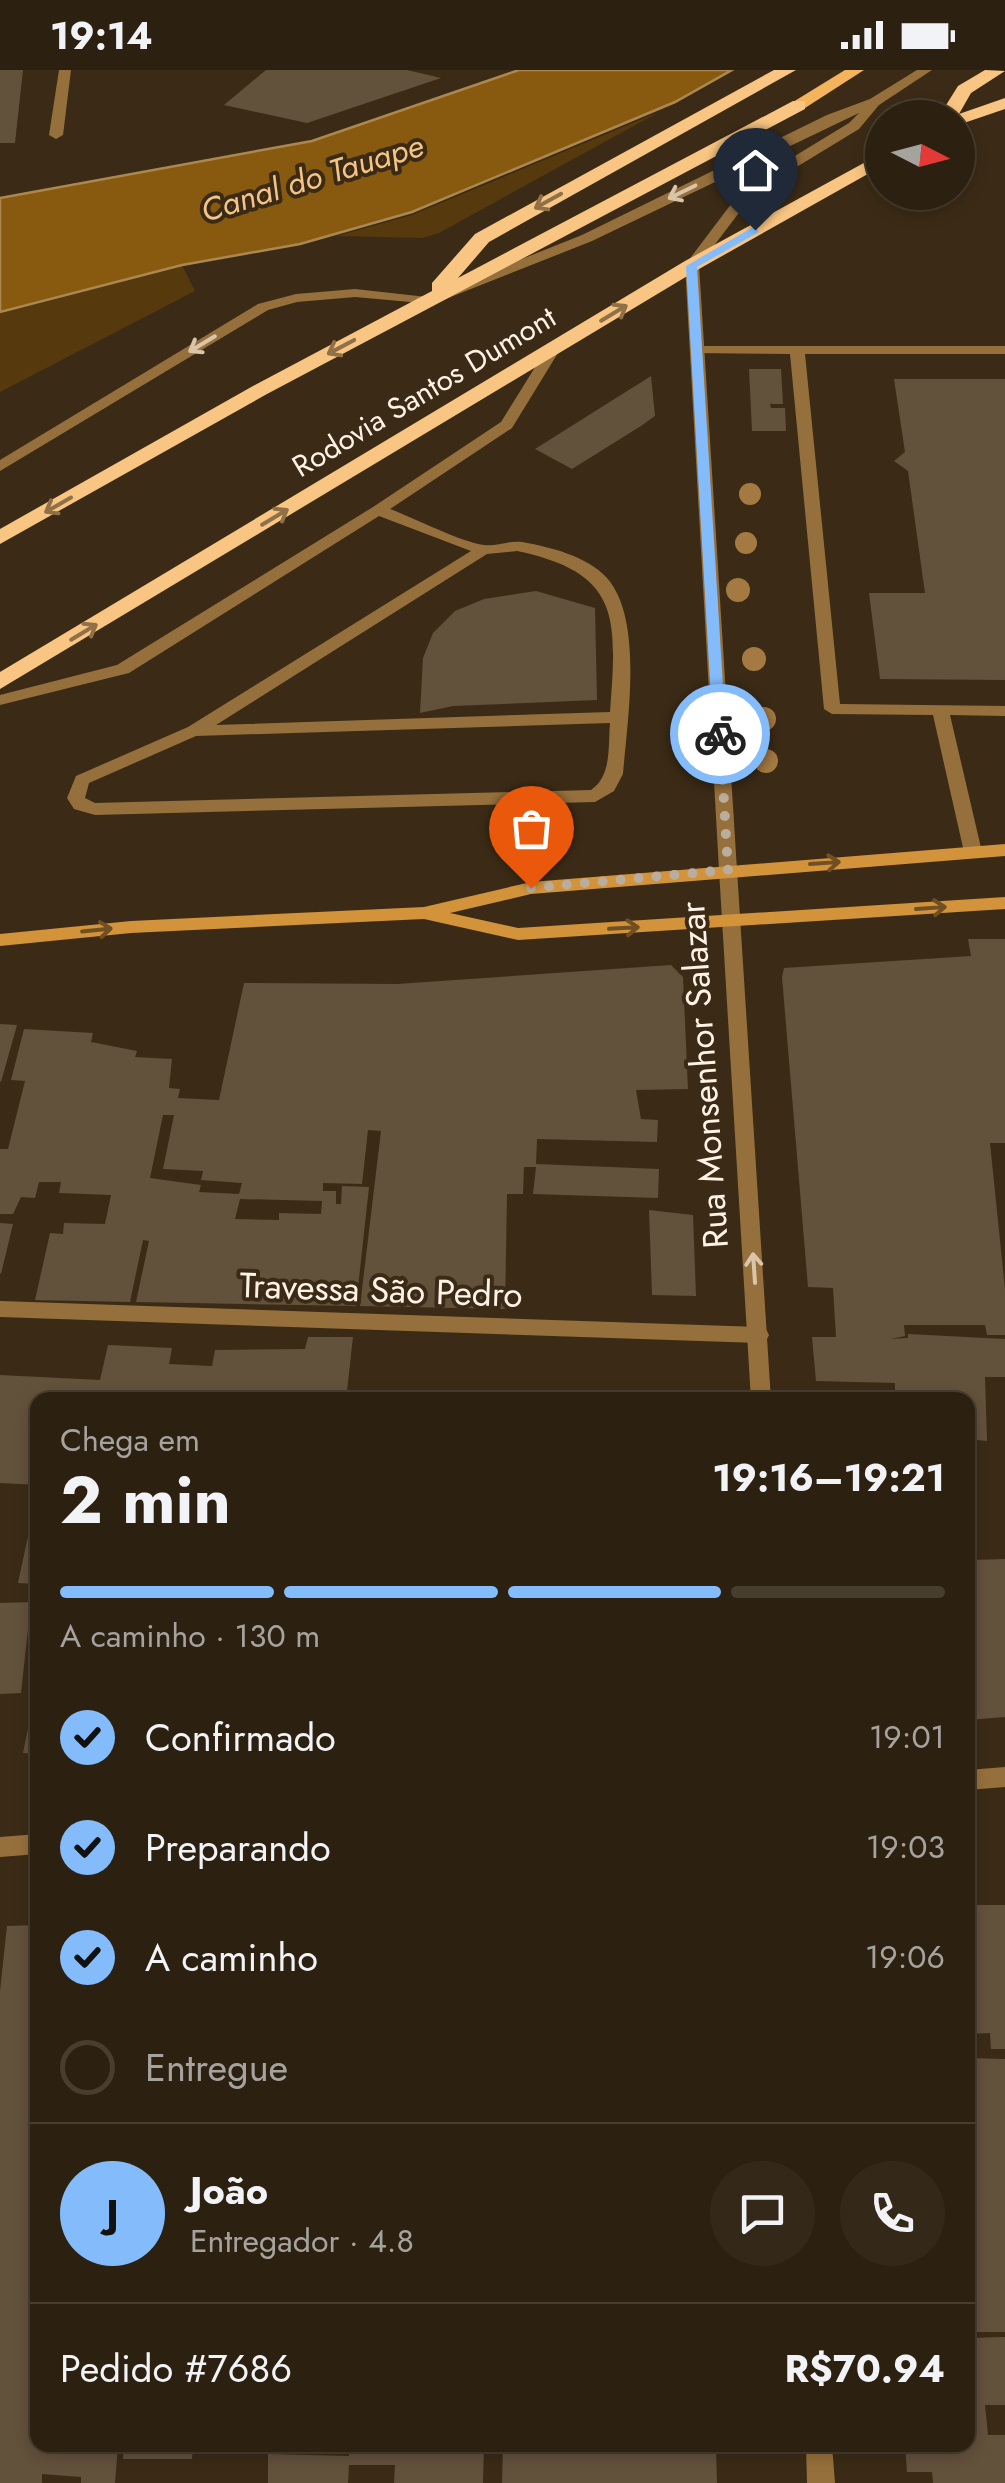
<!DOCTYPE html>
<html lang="pt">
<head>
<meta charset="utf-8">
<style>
  body { margin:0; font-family:Jost,sans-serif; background:#342819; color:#f1f3f6; height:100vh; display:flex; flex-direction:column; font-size:38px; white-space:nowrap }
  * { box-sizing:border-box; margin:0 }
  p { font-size:32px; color:#a6a39f }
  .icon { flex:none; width:55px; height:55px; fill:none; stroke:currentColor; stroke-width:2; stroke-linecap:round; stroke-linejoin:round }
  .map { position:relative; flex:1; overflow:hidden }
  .drawer { position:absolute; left:30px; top:1322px; width:945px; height:1060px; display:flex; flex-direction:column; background:#2c2010; border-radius:20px; box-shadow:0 5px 15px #0003,0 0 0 2px #483e30 }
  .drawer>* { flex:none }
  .needle { width:65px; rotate:96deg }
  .buttons { position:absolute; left:865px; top:30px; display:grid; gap:20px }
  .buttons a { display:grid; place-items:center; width:110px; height:110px; border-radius:50%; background:#2c2010; box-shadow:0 5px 15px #0003,0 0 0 2px #483e30; font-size:50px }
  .pin { position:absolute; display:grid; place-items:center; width:85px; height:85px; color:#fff; margin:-102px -42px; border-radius:50% 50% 50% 0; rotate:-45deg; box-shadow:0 0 10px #0007 }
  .pin .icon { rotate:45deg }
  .courier { position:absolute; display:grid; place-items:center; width:100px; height:100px; margin:-50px; border:8px solid #84bcfb; border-radius:50%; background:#fff; color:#222; box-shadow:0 2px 12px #0007 }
  .head em { font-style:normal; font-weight:700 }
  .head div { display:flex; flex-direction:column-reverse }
  .head { display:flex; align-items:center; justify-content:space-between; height:170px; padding:0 30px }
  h1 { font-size:65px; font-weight:700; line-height:75px }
  .bar { display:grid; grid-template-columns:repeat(4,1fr); gap:15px 10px; align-content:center; height:120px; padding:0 30px }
  .bar i { height:12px; border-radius:8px; background:#483e30 }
  .bar .selected { background:#84bcfb }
  .bar p { grid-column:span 4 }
  .line { display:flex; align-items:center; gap:25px; padding:0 30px; border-top:2px solid #483e30 }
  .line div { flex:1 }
  .round { display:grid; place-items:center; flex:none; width:105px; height:105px; border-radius:52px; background:#342819 }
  ol { padding:0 30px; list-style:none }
  li { display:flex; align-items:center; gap:30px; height:110px }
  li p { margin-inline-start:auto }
  li .icon { padding:10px; border-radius:50%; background:#84bcfb; color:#111; stroke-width:4 }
  li:last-child { color:#a6a39f }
  li i { width:55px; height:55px; border:5px solid #483e30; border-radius:50% }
  .status { display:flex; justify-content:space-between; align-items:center; height:70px; padding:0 50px; background:#2c2010; direction:ltr }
  .status svg { height:28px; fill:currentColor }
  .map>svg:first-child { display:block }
  .green { fill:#56390d }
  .water { fill:#885a0f; stroke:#ab8850; stroke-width:2.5 }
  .building { fill:#62513b; fill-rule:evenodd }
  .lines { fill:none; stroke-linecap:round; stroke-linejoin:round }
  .service { fill:#96703c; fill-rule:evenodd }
  .minor { fill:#96703c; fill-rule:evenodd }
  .tertiary { fill:#96703c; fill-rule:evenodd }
  .secondary { fill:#d2933a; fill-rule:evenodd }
  .primary { fill:#f4b35d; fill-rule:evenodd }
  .trunk { fill:#f9c582; fill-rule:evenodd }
  .tree { fill:#a57a42 }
  .oneway { stroke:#dac5aa }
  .oneway2 { stroke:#907047 }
  .oneway3 { stroke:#704f23 }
  .route { fill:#84bcfb }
  .done { stroke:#baad9d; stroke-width:10; stroke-dasharray:0 18 }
  .labels { text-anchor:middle; stroke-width:8; stroke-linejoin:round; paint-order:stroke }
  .far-street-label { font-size:30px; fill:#fef3e6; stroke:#3b2b16 }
  .far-water-label { font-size:32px; font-style:italic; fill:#f4c487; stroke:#3b2b16 }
  .street-label { font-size:35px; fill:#fef3e6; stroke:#3b2b16 }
</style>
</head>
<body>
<div class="status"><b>19:14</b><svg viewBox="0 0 49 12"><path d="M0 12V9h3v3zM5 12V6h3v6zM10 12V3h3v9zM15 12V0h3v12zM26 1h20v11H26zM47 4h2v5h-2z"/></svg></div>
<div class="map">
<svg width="1005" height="2413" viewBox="0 0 1005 2413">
  <rect width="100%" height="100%" fill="#3b2b16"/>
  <!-- green -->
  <path class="green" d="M659,42l-220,121 -16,5 -86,-2 75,-21z
    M182,195l13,26 -195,101v-80z"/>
  <!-- water -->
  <path class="water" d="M519,0h213l-57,32 -263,110 -112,32 -118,21 -182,47v-114l312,-57z"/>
  <!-- building -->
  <path class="building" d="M0,0h23l-8,73h-15z
    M266,0h141l34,8 -134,45 -83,-18z
    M749,299h32l2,35h-13l1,4h14l1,23h-34z
    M651,306l4,40 -14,10 -69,43 -37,-20z
    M894,309h111v301l-125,-1 -11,-86h56l-17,-122 -14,-10 11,-9z
    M536,521l59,17 2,92 -144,6 -33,7 3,-55 10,-25 22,-22 29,-12z
    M968,869h37v204h-15l15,146v46h-18l-2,-10h-81l1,11 -14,3 17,-1v-4l97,5v38h-20l2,64 -19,-2v-39h-73v-17l-79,-2 -4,-44h24l-3,-49 -25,-1 -26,-310 2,-9 187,-12z
    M671,895l12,12 5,112 -52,1 5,29 17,1 -1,22 -120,-3 -1,25 123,5 -1,29 -125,-4 3,-27h-12l-1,27h-16l-2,115 -145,-3 21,-175 -13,-1 -6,54 -39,-1v8h13v13h5l1,-18 27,1 -13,119 -220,-4 13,-61 -6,-1 -13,62 -95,-2 15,-67 13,1 1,-11 41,1 6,-29 -52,-2 2,-11h-22l-4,16 -14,-1 -8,17h-13v-65h8l17,-68 -14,-1 13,-51 69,4 -2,9 46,9 -2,6 37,2 -3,29 11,1 -2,9 41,2 25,-117 153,1zM163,1045h11l-11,54 40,2 -2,9 41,3 -3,11 -40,-2 2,-7 -51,-7zM240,1129l82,2 -1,13 -42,-1v7l-44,-1z
    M0,954l17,1 -16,57 -1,-1z
    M649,1140l44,5 3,81 -44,-1z
    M0,1153l13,1 -12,50 -1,-1z
    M308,1267h45l-7,63h-136l2,-9 -4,-1 -2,10h-168l-10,34h10v51l-38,-2v-108l100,5 8,-35 64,3 -3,16 43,2 3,-16 90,-1z
    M33,1443h5v71l-20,-1z
    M968,1479l3,11 34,-1v158l-37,3z
    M31,1532l-10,91 -21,1v-91z
    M36,1619l2,65 -15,-1z
    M968,1835h37v144h-14l-1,-16 -22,1z
    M38,1855v520h80l-3,38h-34v-6l-39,-3v9h-42v-492l7,-65z
    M968,1988l37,1v273h-37z
    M1005,2267v68h-20l3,30h17v48h-72l-1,-11h-25l-2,-27h63v-107z
    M124,2375h69l-1,14h-69z
    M349,2375h135l-1,38h-89l1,-18h-46l-1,18h-80v-29l81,2z
    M503,2375h213l1,38h-215z"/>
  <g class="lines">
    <!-- service -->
    <path class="service" d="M59,0h12l-8,65 -7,4 -7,-4z
      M917,0h15l-53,35 -20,24 -105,64 -57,75 -12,-3 59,-78 105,-64 10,-10 -267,128 -159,63 -78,-7 -58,5 -29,8 -268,161v-11l258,-156 38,-10 59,-5 72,8 155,-62 245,-120 43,-16z
      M554,274l7,4 -49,80 -122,81c24,9 71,33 94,36 12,2 25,-5 38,-3 28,5 65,14 85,36 37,42 20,144 16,196l-9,17 -19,11 -500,13 -21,-6 -7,-11 9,-22 112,-49 283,-176 -92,-35 -250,157 -129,32v-10l117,-30 256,-158 128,-85 46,-74zM517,481c104,22 100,66 93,161l-394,13 271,-171zM610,653c-2,23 2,53 -19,67l-496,13 -10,-5 4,-15 107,-47z
      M695,276h310v8h-200l35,350 165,2v10l-55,-1 32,137 -3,4h-12l-3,-4 -31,-137 -101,-1 -8,-5 -34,-355 -100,-1v-6z"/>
    <!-- minor -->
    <path class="minor" d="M692,191l7,4 38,605 -9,6 -9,-6 -34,-605z
      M0,1231l759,26 7,2 3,6 -3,6 -7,2 -759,-26z
      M1005,1697v20l-37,3v-20z
      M38,1764v20l-38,3v-20z"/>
    <!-- tertiary -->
    <path class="tertiary" d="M728,794l9,6 34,530h-20l-32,-530z
      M806,2375h26l3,38h-28z"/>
    <!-- secondary -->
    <path class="secondary" d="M1005,774v12l-474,38 -81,19 68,15 487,-31v12l-487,31 -94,-21 -293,14 -131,13v-12l131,-13 293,-14 107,-25z"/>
    <!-- primary -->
    <path class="primary" d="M845,0h19l-59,38h-12v-6z"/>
    <!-- trunk -->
    <path class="trunk" d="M774,0h22l-307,172 -31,36 335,-177h12v8l-538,285 -267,150v-15l253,-143 179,-95v-8l43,-49z
      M985,0l20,1 -34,22 -12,21 46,-16v11l-47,16v-7h-20l20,-32z
      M882,83v13l-183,103 -699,420v-17l685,-411z"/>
  </g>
  <!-- trees -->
  <g class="tree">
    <circle cx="750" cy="424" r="11"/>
    <circle cx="746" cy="473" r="11"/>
    <circle cx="738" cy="520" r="12"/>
    <circle cx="754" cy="589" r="12"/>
    <circle cx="764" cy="649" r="12"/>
    <circle cx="766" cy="691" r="12"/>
  </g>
  <!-- one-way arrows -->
  <defs><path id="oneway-shaft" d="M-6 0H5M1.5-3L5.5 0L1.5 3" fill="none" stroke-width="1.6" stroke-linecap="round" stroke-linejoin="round" transform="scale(2.5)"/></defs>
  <g class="oneway">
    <use href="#oneway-shaft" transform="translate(682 122) rotate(154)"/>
    <use href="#oneway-shaft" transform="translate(202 274) rotate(149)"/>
    <use href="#oneway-shaft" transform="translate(754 1198) rotate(-94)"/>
  </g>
  <g class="oneway2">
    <use href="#oneway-shaft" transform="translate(548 131) rotate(151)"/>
    <use href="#oneway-shaft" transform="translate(614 243) rotate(-31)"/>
    <use href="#oneway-shaft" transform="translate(341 277) rotate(152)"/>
    <use href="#oneway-shaft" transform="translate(58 435) rotate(150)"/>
    <use href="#oneway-shaft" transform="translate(275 447) rotate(-31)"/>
    <use href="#oneway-shaft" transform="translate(84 562) rotate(-31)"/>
  </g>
  <g class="oneway3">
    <use href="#oneway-shaft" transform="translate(825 793) rotate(-4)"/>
    <use href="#oneway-shaft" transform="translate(931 838) rotate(-4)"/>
    <use href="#oneway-shaft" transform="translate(624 858) rotate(-3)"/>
    <use href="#oneway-shaft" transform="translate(97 860) rotate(-6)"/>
  </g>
  <!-- route -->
  <path class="route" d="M755,156l4,6 -62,35 29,467 -6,5 -7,-5 -27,-468z"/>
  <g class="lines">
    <!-- done -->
    <path class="done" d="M531,818l197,-18 -8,-136"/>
  </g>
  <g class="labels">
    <!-- far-street labels -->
    <g class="far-street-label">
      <text transform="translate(424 322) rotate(-31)" y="10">Rodovia Santos Dumont</text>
    </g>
    <!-- far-water labels -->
    <g class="far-water-label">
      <text transform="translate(312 108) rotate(-17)" y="11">Canal do Tauape</text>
    </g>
    <!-- street labels -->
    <g class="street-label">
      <text transform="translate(704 1005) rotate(-94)" y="12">Rua Monsenhor Salazar</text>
      <text transform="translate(381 1220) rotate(2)" y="12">Travessa São Pedro</text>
    </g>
  </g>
</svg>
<div class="buttons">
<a><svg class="needle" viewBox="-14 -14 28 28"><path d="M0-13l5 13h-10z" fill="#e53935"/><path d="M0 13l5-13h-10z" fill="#a6a39f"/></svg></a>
</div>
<div class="pin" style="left:531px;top:818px;background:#ea580c"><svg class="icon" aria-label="bag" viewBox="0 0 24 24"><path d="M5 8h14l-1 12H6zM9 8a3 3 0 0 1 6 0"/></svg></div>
<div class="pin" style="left:755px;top:160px;background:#1f2937"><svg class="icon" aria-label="home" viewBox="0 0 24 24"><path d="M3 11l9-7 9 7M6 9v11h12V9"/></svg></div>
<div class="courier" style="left:720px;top:664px"><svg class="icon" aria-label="bike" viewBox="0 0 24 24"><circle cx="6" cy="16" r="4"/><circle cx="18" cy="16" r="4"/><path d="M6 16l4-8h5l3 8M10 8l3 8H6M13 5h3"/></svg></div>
<section class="drawer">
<div class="head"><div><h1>2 min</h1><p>Chega em</p></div><em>19:16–19:21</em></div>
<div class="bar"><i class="selected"></i><i class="selected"></i><i class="selected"></i><i></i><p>A caminho · 130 m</p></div>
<ol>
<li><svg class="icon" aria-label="check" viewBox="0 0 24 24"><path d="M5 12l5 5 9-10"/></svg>Confirmado<p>19:01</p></li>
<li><svg class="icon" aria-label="check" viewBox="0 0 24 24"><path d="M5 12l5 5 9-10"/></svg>Preparando<p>19:03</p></li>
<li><svg class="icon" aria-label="check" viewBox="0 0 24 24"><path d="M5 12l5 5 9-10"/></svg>A caminho<p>19:06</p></li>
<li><i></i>Entregue</li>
</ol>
<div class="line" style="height:180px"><b class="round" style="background:#84bcfb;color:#111">J</b><div><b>João</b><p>Entregador · 4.8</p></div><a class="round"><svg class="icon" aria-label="chat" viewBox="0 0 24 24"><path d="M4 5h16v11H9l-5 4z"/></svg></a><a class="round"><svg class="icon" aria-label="phone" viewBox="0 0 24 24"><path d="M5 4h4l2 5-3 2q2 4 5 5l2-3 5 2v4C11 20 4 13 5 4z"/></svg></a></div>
<div class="line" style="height:130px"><div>Pedido #7686</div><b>R$70.94</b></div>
</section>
</div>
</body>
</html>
